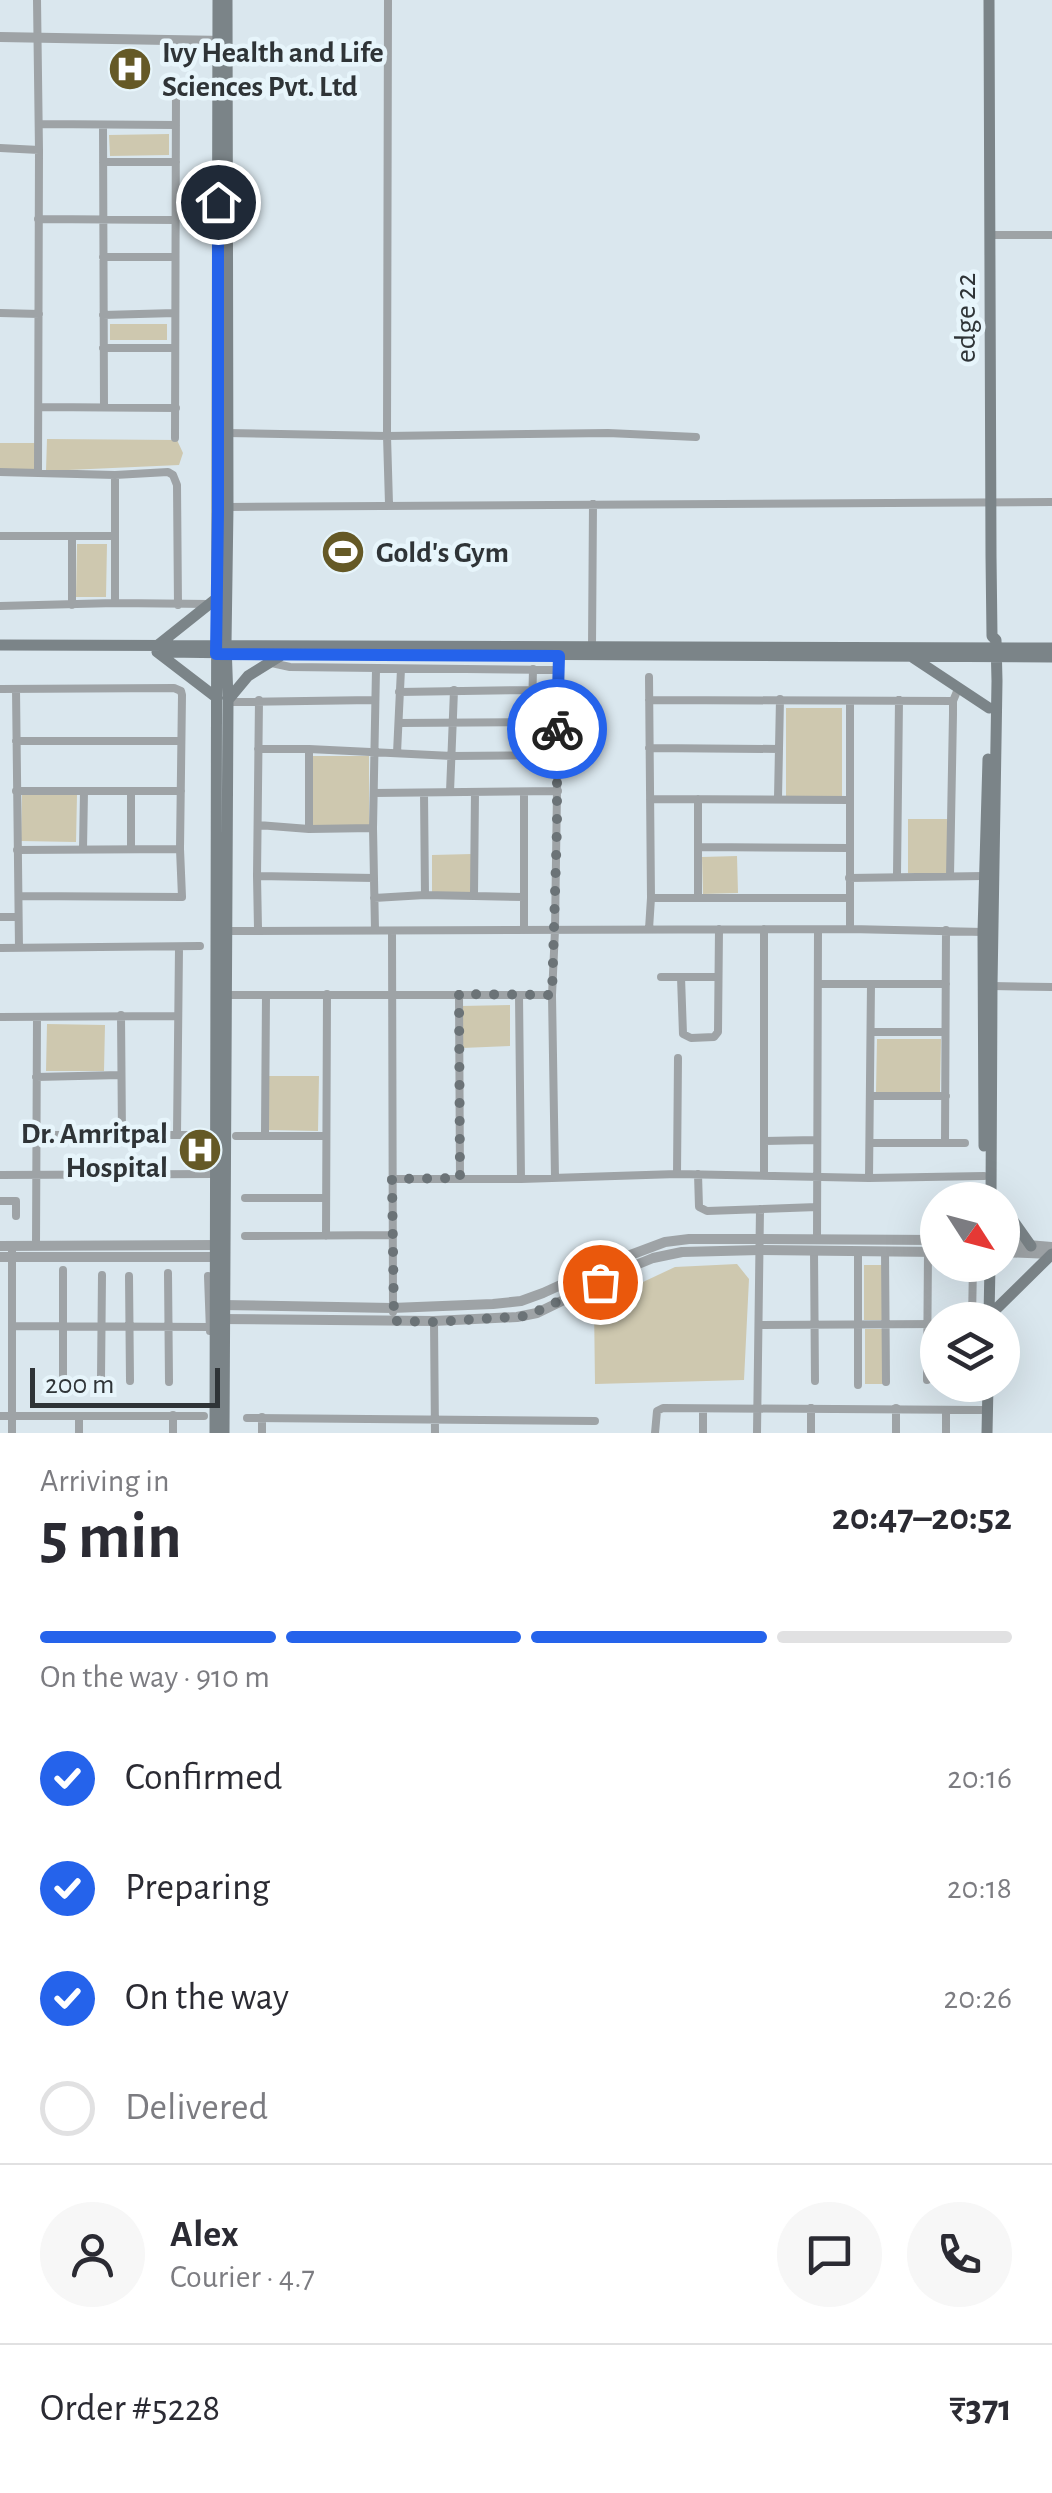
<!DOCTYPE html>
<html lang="en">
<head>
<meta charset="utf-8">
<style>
  body { margin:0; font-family:"Alegreya Sans",sans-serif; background:#f7f7f7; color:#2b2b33; height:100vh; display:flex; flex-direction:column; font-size:38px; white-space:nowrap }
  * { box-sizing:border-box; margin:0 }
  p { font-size:32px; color:#7c7c81 }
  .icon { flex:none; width:55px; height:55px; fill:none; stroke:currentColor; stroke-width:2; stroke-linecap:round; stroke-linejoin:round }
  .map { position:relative; height:1433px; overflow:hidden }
  .details { display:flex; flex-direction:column; background:#fff; flex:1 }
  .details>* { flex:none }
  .needle { width:65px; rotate:126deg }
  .tools { position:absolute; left:920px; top:1182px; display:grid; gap:20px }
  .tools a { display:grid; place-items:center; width:100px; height:100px; border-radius:50%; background:#fff; box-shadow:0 10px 40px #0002; font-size:50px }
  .scale { position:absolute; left:30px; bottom:25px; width:190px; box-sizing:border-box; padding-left:10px; border:5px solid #2f3437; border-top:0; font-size:28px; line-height:35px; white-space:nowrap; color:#2f3437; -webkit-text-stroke:8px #e7f5fb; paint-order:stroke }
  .pin { position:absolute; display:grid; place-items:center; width:85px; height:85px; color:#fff; margin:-42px; border:5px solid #fff; border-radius:50%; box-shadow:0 2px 10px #0007 }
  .courier { position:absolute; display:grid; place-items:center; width:100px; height:100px; margin:-50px; border:8px solid #2563eb; border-radius:50%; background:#fff; color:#222; box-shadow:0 2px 12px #0007 }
  .headline em { font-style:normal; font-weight:600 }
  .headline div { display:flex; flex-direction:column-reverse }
  .headline { display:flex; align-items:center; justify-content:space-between; height:170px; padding:0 40px }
  h1 { font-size:65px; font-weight:600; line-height:75px }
  .bar { display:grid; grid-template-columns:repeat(4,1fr); gap:15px 10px; align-content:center; height:120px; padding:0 40px }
  .bar i { height:12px; border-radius:8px; background:#e1e1e2 }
  .bar .active { background:#2563eb }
  .bar p { grid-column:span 4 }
  .line { display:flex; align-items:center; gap:25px; padding:0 40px; border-top:2px solid #e1e1e2 }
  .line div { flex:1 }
  .round { display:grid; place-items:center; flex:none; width:105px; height:105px; border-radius:52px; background:#f7f7f7 }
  ol { padding:0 40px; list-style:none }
  li { display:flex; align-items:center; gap:30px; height:110px }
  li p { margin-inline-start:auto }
  li .icon { padding:10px; border-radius:50%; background:#2563eb; color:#fff; stroke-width:4 }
  li:last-child { color:#7c7c81 }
  li i { width:55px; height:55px; border:5px solid #e1e1e2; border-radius:50% }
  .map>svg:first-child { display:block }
  .green { fill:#cec8af }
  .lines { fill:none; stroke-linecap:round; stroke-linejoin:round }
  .minor { stroke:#9ea3a6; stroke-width:8 }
  .tertiary { stroke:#9ea3a6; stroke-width:10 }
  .secondary { stroke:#7b8488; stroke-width:11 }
  .done { stroke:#6b7377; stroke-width:10; stroke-dasharray:0 18 }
  .route { stroke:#2563eb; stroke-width:12 }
  .labels { text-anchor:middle; stroke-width:9; stroke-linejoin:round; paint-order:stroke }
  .poi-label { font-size:30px; font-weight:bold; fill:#2f3437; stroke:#e7f5fb; text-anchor:start }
  .street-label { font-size:30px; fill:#2f3437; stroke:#e7f5fb }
</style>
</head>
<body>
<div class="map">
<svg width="1052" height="1433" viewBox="0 0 1052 1433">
  <rect width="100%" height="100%" fill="#dae7ee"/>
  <!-- green -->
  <path class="green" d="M169,134v21l-59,1 -1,-21z
    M110,324h57v16h-57z
    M47,439l130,1 6,13 -4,12 -133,6z
    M0,443h36v29l-36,-1z
    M77,544h30l-1,53h-30z
    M786,708h56v89h-56z
    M313,756h56v69h-56z
    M22,794l55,1 -1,47 -55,-1z
    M908,819h39v54h-39z
    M472,854l1,40h-41v-39z
    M737,856l1,37 -35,1 -1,-37z
    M510,1005v41l-48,2 -1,-42z
    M47,1024l58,1 -1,46h-58z
    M877,1039h64l-1,54 -64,-1z
    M268,1076h51l-1,55 -50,-1z
    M737,1264l12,15 -5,101 -149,4 -1,-79 81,-38z
    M864,1265h19v55h-19z
    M865,1329h18v55h-18z"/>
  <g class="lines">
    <!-- minor -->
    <path class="minor" d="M37,0l2,150 -1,323
      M388,0l-1,436 2,68
      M39,124l137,1
      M103,125l1,282
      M0,148l39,2
      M103,162h73
      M38,219l137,1
      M990,235h62
      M103,257h72
      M0,313l39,1
      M103,315l72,-2
      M103,348h72
      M39,407l137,1
      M227,433l160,3 221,-3 88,4
      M175,438l1,-347
      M0,472l115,3 53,-3 5,3 4,10 1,120
      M228,507l824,-5
      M0,536h115
      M72,536v69
      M115,603v-128
      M0,606l115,-3 94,1
      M592,647l1,-143
      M267,662l23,5 267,3
      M0,689l174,-1 7,3 1,4 -2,154 2,48 -163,-1
      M16,689l3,259
      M399,692l134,-2
      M649,700l304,1
      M850,701v228
      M229,702l145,-2
      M399,723l132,-1
      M16,741h165
      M649,748l130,1
      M258,749h51l143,7 105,-1
      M309,749v80
      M397,753l4,-84
      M531,755l2,-86
      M16,791h165
      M450,792l4,-102
      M374,793l184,-2
      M424,793l1,102
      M778,798l2,-99
      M650,799l199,1
      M698,799v99
      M258,825l51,4 64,-1
      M698,847l151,1
      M83,849l1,-58
      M131,849v-58
      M17,850l163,-1
      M897,875l2,-175
      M257,876l117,2
      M950,876l3,-162v-13l5,-12
      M849,878l135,-2
      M474,895l1,-103
      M374,898l51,-3 99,2
      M651,898h198
      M0,917h18
      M258,929l-1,-53 2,-176
      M649,929l2,-31 -2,-221
      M764,929v246
      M375,930l-2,-102 3,-159
      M524,930v-138
      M227,931l623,-2 133,3
      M392,931l1,381
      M0,948l200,-2
      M661,977h57
      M681,977l2,57 8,4 23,-1 4,-5 1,-103
      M818,984h128
      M992,986l60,1
      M459,994l1,184
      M226,995h326
      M519,995l2,184
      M121,1015l1,121
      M0,1017l177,-1
      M872,1032h73
      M36,1077l85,-2
      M870,1096h76
      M265,1134l1,-139
      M36,1135h173
      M177,1135l2,-187
      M236,1136h90
      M764,1141l52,-1
      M870,1143h95
      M945,1143l1,-213
      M677,1174l1,-116
      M698,1174l1,33 8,4 110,-4
      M0,1175l214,-1
      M555,1177l-3,-182 3,-65 4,-279
      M869,1178l2,-194
      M391,1179h130l156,-5 192,4 115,-2
      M245,1198h81
      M0,1201h16v15
      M245,1236l147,-1
      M326,1236l1,-242
      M817,1239l1,-309
      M36,1246l1,-229
      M814,1251l1,130
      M885,1251l1,131
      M168,1273l1,109
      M129,1276l1,105
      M208,1276l2,55
      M972,1320l1,-55
      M434,1321l1,112
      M759,1325l179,-1
      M12,1326l198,1
      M63,1376v-106
      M101,1378l1,-103
      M927,1380l1,-128
      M858,1385v-134
      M703,1409v24
      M0,1416h204
      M262,1417v16
      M247,1418l348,3
      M12,1433v-187
      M79,1433v-17
      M173,1433v-18
      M655,1433l2,-22 6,-3 319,2
      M757,1433l3,-224
      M811,1433v-25
      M896,1433v-25
      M946,1433v-22"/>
    <!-- tertiary -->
    <path class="tertiary" d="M0,37l224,4
      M1002,1243l50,4
      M0,1246l219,-1
      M1002,1252l49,2
      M0,1257h223
      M221,1305l171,3 101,-4 28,-3 22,-8 66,-30 56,-21 24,-3h63l186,1
      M217,1319l217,2 83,-4 20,-4 99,-48 17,-7 29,-6 78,-2 178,2"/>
    <!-- secondary -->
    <path class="secondary" d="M989,0l2,556 1,80 4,4 1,41 -5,305 -1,214
      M0,645l1052,3
      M158,645l59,-47
      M157,652l60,46
      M166,652l147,2
      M441,654l611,3
      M912,657l77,51
      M228,700l20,-24 32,-20
      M984,1146l-1,-214 5,-173
      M1002,1205l29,41
      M989,1316l63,-62
      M989,1316l1,-51
      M215,1433l3,-1433
      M224,1433l4,-733 -2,-56 2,-137 -1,-507
      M987,1433l1,-48"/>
  </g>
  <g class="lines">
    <!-- done -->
    <path class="done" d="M557,729v97l-5,169 -93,-1 1,184 -68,1 2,142 40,1 93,-6 73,-34"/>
    <!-- route -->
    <path class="route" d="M218,202v310l-2,142 343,2 -2,73"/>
  </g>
  <!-- icons -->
  <defs>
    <g id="hospital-disc" transform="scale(2.25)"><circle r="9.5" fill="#655926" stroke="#e7f5fb"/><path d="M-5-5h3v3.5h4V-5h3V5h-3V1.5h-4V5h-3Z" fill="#fff"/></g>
    <g id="stadium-disc" transform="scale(2.25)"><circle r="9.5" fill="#655926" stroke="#e7f5fb"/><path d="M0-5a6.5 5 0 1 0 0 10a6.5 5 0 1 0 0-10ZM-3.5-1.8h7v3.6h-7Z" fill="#fff"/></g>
  </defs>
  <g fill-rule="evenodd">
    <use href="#hospital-disc" x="130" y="69"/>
    <use href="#stadium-disc" x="343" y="552"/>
    <use href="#hospital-disc" x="200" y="1150"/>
  </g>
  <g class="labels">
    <!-- poi labels -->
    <g class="poi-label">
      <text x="162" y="62">Ivy Health and Life<tspan x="162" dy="34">Sciences Pvt. Ltd</tspan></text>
      <text x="376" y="562">Gold's Gym</text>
      <text x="168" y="1143" text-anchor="end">Dr. Amritpal<tspan x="168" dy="34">Hospital</tspan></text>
    </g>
    <!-- street labels -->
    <g class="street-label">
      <text transform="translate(965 318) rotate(-90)" y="10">edge 22</text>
    </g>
  </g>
</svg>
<div class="tools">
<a><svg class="needle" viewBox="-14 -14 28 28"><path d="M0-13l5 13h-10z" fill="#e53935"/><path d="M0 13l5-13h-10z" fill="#7c7c81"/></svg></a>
<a><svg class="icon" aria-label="layers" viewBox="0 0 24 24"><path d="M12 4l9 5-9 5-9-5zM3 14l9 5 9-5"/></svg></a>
</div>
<div class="scale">200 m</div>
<div class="pin" style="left:600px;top:1282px;background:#ea580c"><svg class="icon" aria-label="bag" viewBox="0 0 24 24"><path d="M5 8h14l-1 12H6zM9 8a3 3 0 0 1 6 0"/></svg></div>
<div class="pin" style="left:218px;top:202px;background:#1f2937"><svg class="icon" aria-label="home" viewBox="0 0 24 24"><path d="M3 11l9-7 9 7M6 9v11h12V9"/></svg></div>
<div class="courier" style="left:557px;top:729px"><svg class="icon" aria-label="bike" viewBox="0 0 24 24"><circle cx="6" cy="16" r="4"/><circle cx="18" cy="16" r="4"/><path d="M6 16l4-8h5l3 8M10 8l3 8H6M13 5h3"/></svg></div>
</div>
<section class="details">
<div class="headline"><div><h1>5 min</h1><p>Arriving in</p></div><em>20:47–20:52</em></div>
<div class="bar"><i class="active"></i><i class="active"></i><i class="active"></i><i></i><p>On the way · 910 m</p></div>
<ol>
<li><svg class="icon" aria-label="check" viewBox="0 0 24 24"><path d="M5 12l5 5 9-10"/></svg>Confirmed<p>20:16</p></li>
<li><svg class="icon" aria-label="check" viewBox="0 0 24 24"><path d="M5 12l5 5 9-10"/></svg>Preparing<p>20:18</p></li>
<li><svg class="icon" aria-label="check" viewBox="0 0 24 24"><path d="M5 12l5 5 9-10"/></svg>On the way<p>20:26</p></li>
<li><i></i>Delivered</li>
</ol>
<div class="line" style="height:180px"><a class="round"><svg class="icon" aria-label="person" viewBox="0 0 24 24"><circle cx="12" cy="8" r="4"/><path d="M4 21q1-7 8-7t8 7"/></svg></a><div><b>Alex</b><p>Courier · 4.7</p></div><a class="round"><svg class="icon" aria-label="chat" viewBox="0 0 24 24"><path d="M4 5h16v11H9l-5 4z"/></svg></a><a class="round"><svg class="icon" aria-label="phone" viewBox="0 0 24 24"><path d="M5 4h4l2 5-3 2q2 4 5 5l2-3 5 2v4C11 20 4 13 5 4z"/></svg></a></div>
<div class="line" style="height:130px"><div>Order #5228</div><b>₹371</b></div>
</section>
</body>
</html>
